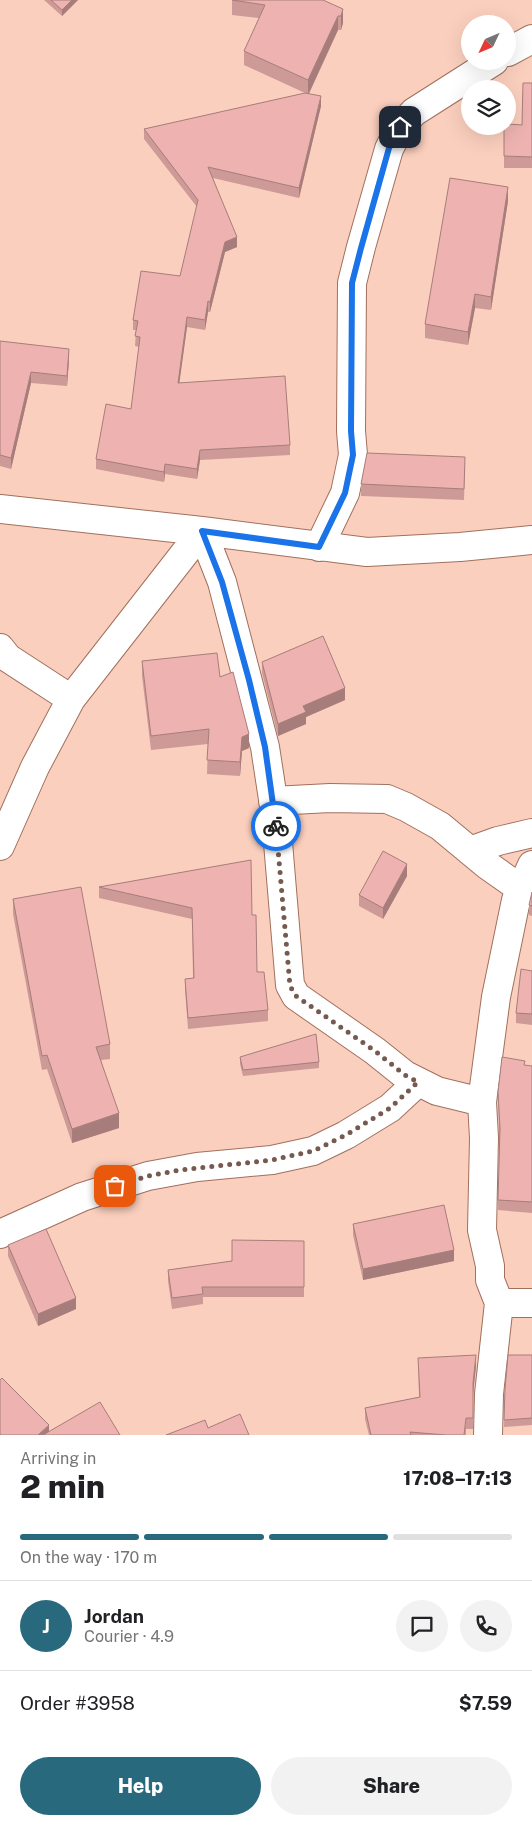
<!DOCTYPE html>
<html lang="en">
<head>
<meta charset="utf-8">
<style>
  body { margin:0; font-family:"Public Sans",sans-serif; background:#f2f2f2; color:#202124; height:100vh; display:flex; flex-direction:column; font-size:19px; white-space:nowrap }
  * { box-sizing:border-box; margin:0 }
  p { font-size:16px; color:#757577 }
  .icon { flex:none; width:28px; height:28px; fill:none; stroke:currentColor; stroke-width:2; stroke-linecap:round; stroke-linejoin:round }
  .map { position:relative; height:1435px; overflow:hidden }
  .details { display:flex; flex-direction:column; background:#fff; flex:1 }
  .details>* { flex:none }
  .needle { width:32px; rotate:226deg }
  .buttons { position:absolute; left:461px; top:15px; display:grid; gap:10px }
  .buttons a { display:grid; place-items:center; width:55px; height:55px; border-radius:50%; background:#fff; box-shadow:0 5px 20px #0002; font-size:25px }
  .pin { position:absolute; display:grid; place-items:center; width:42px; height:42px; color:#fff; margin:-21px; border-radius:10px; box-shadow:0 2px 8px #0006 }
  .courier { position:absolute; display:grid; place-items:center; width:50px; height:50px; margin:-25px; border:4px solid #1a73e8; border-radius:50%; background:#fff; color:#222; box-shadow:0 1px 6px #0007 }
  .summary em { font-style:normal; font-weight:800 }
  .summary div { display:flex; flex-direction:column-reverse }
  .summary { display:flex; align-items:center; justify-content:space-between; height:85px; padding:0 20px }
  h1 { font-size:32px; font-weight:800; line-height:38px }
  .bar { display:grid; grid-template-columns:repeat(4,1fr); gap:8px 5px; align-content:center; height:60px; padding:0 20px }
  .bar i { height:6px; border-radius:4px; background:#e0e0e0 }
  .bar .current { background:#29697e }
  .bar p { grid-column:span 4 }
  .line { display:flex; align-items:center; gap:12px; padding:0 20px; border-top:1px solid #e0e0e0 }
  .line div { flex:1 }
  .round { display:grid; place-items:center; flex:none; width:52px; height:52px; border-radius:26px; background:#f2f2f2 }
  .button { display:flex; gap:10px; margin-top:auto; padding:10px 20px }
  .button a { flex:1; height:58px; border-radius:30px; background:#29697e; color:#fff; font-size:20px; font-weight:800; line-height:58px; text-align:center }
  .button a+a { background:#f2f2f2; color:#202124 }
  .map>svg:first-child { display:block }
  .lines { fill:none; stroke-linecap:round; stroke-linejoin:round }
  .street-casing { stroke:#a1705d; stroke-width:30 }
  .street { stroke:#fff; stroke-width:28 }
  .wall { fill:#cd9a97 }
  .shaded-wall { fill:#a77d7b }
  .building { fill:#eeb3b0; stroke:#a77d7b }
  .done { stroke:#765a4f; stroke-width:5; stroke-dasharray:0 9 }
  .route { stroke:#1a73e8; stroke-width:6 }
</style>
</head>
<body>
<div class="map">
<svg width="532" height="1435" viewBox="0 0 532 1435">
  <rect width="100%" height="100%" fill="#fbcfbe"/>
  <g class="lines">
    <!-- street casing -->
    <g class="street-casing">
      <path id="street" d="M508,52l24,-13
        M0,509l202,22 165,21 93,-5 72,-7
        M202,531l20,51 43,165 11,72 14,166 6,11 79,55 30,24 32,16 45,11
        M319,547l26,-54 8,-38 -2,-24 1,-148 9,-36 28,-98 11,-22 14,-15 80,-51
        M0,648l8,10 63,41
        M273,801l57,-3 57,1 19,8 34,19 47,39 34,24
        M0,846l35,-79 36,-68 131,-168
        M470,851l28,-10 34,-8
        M0,1234l82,-37 66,-21 49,-9 75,-7 41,-9 33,-16 44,-27 28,-26
        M499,1303h33
        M488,1435l1,-41 10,-91 -9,-23v-14l-8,-36 2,-92 -2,-36 14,-105 20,-97 16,-35"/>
    </g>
    <!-- street -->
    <use href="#street" class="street"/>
  </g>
  <!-- wall -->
  <path class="wall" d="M44,0h34l-16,16z
    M232,0l111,9v14l-2,7h-3l-29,64 12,12 -22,92 -86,-20 24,69 -12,5 -15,60h-2l-3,18 -18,-3 -8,56 111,62v10l-90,5 -3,19 -32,-5 -1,8 -68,-13v-10l35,-50 8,-62 -4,-1 1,-16h-3v-10l47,-44 17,-69 -53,-68v-10l161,-36 -61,-28v-14l15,-33 -27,-3z
    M532,83v85h-28v-42l18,-1z
    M508,201l-17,109 -16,-2 -7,37 -43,-7v-14z
    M0,341l69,19 -2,26 -36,-3 -20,86 -11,-3z
    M465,468l-1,32 -103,-4v-12z
    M142,661l78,16 29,71 -7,3 -2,25 -33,-2 1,-30 -57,6 -9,-74z
    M262,662l83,38 -39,17v7l-28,12 -16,-63z
    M407,876l-24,43 -24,-13v-11z
    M99,887l153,28 5,57 11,38v11l-80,8 -3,-39v-11l8,-1 -1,-59 -93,-21z
    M532,892v24l-3,-1v-10z
    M13,899l97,145v15l-9,1 18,68 -47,15 -25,-74 -5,1 -29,-156z
    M532,971v54l-16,-2v-10z
    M240,1057l79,5v6l-76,8 -3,-12z
    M525,1066h7v147l-34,-3 1,-75 -1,-43z
    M353,1224l101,37 -91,19 -10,-45z
    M304,1241v56h-101v7l-31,5 -4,-28v-11l64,-9z
    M8,1245l68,64 -38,17 -30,-70z
    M532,1355v70l-28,2 1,-38z
    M418,1358l58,8 -3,28v35h-7v6h-97l-4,-16v-11l54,-11z"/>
  <!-- shaded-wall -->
  <path class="shaded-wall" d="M72,0h6l-16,16v-6z
    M343,9v14l-2,7v-14z
    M338,16v14l-30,65v-15z
    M321,96v10l-22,92v-10z
    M508,187v14l-17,109v-13z
    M237,237v10l-12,5 -15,60v-10l15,-60z
    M475,294v14l-7,37v-13z
    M208,301v11l-3,18v-10z
    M187,317v10l-9,66v-10z
    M69,349v11l-2,26v-10z
    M31,372v11l-20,86v-11z
    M200,450v10l-3,19v-10z
    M165,464v10l-1,8v-10z
    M345,688v12l-39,17v7l-28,12v-12l25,-18z
    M249,734v14l-7,3 -2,25v-14l2,-25z
    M407,864v12l-24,43v-11z
    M119,1113v15l-47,15v-14z
    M454,1250v11l-91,19v-11z
    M76,1298v11l-38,17v-12z
    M476,1355v11l-3,28v35v-46z
    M49,1425v10h-11z"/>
  <!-- building -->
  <path class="building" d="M51,0h21l-10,10z
    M232,0h91l20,9 -2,7h-3l-30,64 -64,-29 21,-46z
    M523,83h9v74l-28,-1v-30h4v-2l14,1z
    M305,93l16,3 -22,92 -91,-21 29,70 -12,5 -15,60 -2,-1 -3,19 -18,-3 -9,66 107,-7 5,69 -90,5 -3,19 -32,-5 -1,8 -68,-13 10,-55 25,5 9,-72 -5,-1 3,-15 -5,-1 8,-49 39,5 18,-76 -54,-71z
    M450,178l58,9 -17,110 -16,-3 -7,38 -43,-8z
    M0,341l69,8 -2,27 -36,-4 -20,86 -11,-3z
    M367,453l98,4 -1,32 -103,-5z
    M323,636l22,52 -42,18 3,6 -28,12 -16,-62z
    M217,653l3,24 13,-5 16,62 -7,3 -2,25 -33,-2 2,-31 -58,7 -9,-75z
    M383,851l24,13 -24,44 -24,-13z
    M251,860l1,55h4l1,57h7l4,38 -80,8 -3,-39 9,-1 -2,-70 -93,-21z
    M81,887l29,157 -14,3 23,66 -47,16 -25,-74 -5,1 -29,-157z
    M532,892v14l-3,-1z
    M521,969l11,2v43l-16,-1z
    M316,1034l3,28 -76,8 -3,-13z
    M502,1057l23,4 -1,4 8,1v136l-34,-2 2,-72 -2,-36z
    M444,1205l10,45 -91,19 -10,-45z
    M46,1229l30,69 -38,16 -30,-69z
    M232,1240l72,1v46h-102l1,7 -31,4 -4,-28 64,-9z
    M476,1355l-3,28v35h-7l-2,17h-18l-36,-3 1,3h-40l-6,-27 55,-11 -2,-39z
    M508,1355h24v63l-28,2 1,-31z
    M2,1378l47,47 -11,10h-37l-1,-1v-54z
    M100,1402l20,33h-77z
    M240,1414l9,21h-83l39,-15 3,8z"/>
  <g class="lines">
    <!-- done -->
    <path class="done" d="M115,1186l33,-10 32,-6 92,-10 41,-9 33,-16 44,-27 28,-26 -13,-7 -30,-24 -79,-55 -6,-10 -14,-160"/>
    <!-- route -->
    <path class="route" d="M276,826l-11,-79 -16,-67 -27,-98 -20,-51 117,16 26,-54 8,-38 -2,-24 1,-148 9,-35 28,-100 11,-21"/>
  </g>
</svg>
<div class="buttons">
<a><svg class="needle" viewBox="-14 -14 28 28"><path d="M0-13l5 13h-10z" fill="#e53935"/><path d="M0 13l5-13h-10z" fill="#757577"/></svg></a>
<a><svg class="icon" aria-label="layers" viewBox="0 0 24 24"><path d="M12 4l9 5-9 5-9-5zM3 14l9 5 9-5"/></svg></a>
</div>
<div class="pin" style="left:115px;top:1186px;background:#ea580c"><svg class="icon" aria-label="bag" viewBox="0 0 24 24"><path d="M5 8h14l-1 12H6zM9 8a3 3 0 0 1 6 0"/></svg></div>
<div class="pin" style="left:400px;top:127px;background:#1f2937"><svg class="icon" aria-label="home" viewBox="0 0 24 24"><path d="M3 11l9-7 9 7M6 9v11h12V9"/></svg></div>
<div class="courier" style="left:276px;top:826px"><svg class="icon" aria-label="bike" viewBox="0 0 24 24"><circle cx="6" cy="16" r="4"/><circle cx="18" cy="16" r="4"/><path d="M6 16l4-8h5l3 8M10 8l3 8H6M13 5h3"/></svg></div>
</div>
<section class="details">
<div class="summary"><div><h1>2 min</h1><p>Arriving in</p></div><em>17:08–17:13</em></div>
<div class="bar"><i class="current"></i><i class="current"></i><i class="current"></i><i></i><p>On the way · 170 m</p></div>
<div class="line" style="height:90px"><b class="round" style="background:#29697e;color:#fff">J</b><div><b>Jordan</b><p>Courier · 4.9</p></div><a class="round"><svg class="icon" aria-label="chat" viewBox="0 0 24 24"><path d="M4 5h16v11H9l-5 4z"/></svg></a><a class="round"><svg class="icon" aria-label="phone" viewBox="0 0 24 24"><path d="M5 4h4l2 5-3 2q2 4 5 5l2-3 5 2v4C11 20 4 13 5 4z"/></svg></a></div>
<div class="line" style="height:65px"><div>Order #3958</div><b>$7.59</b></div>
<div class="button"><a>Help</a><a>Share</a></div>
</section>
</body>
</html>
